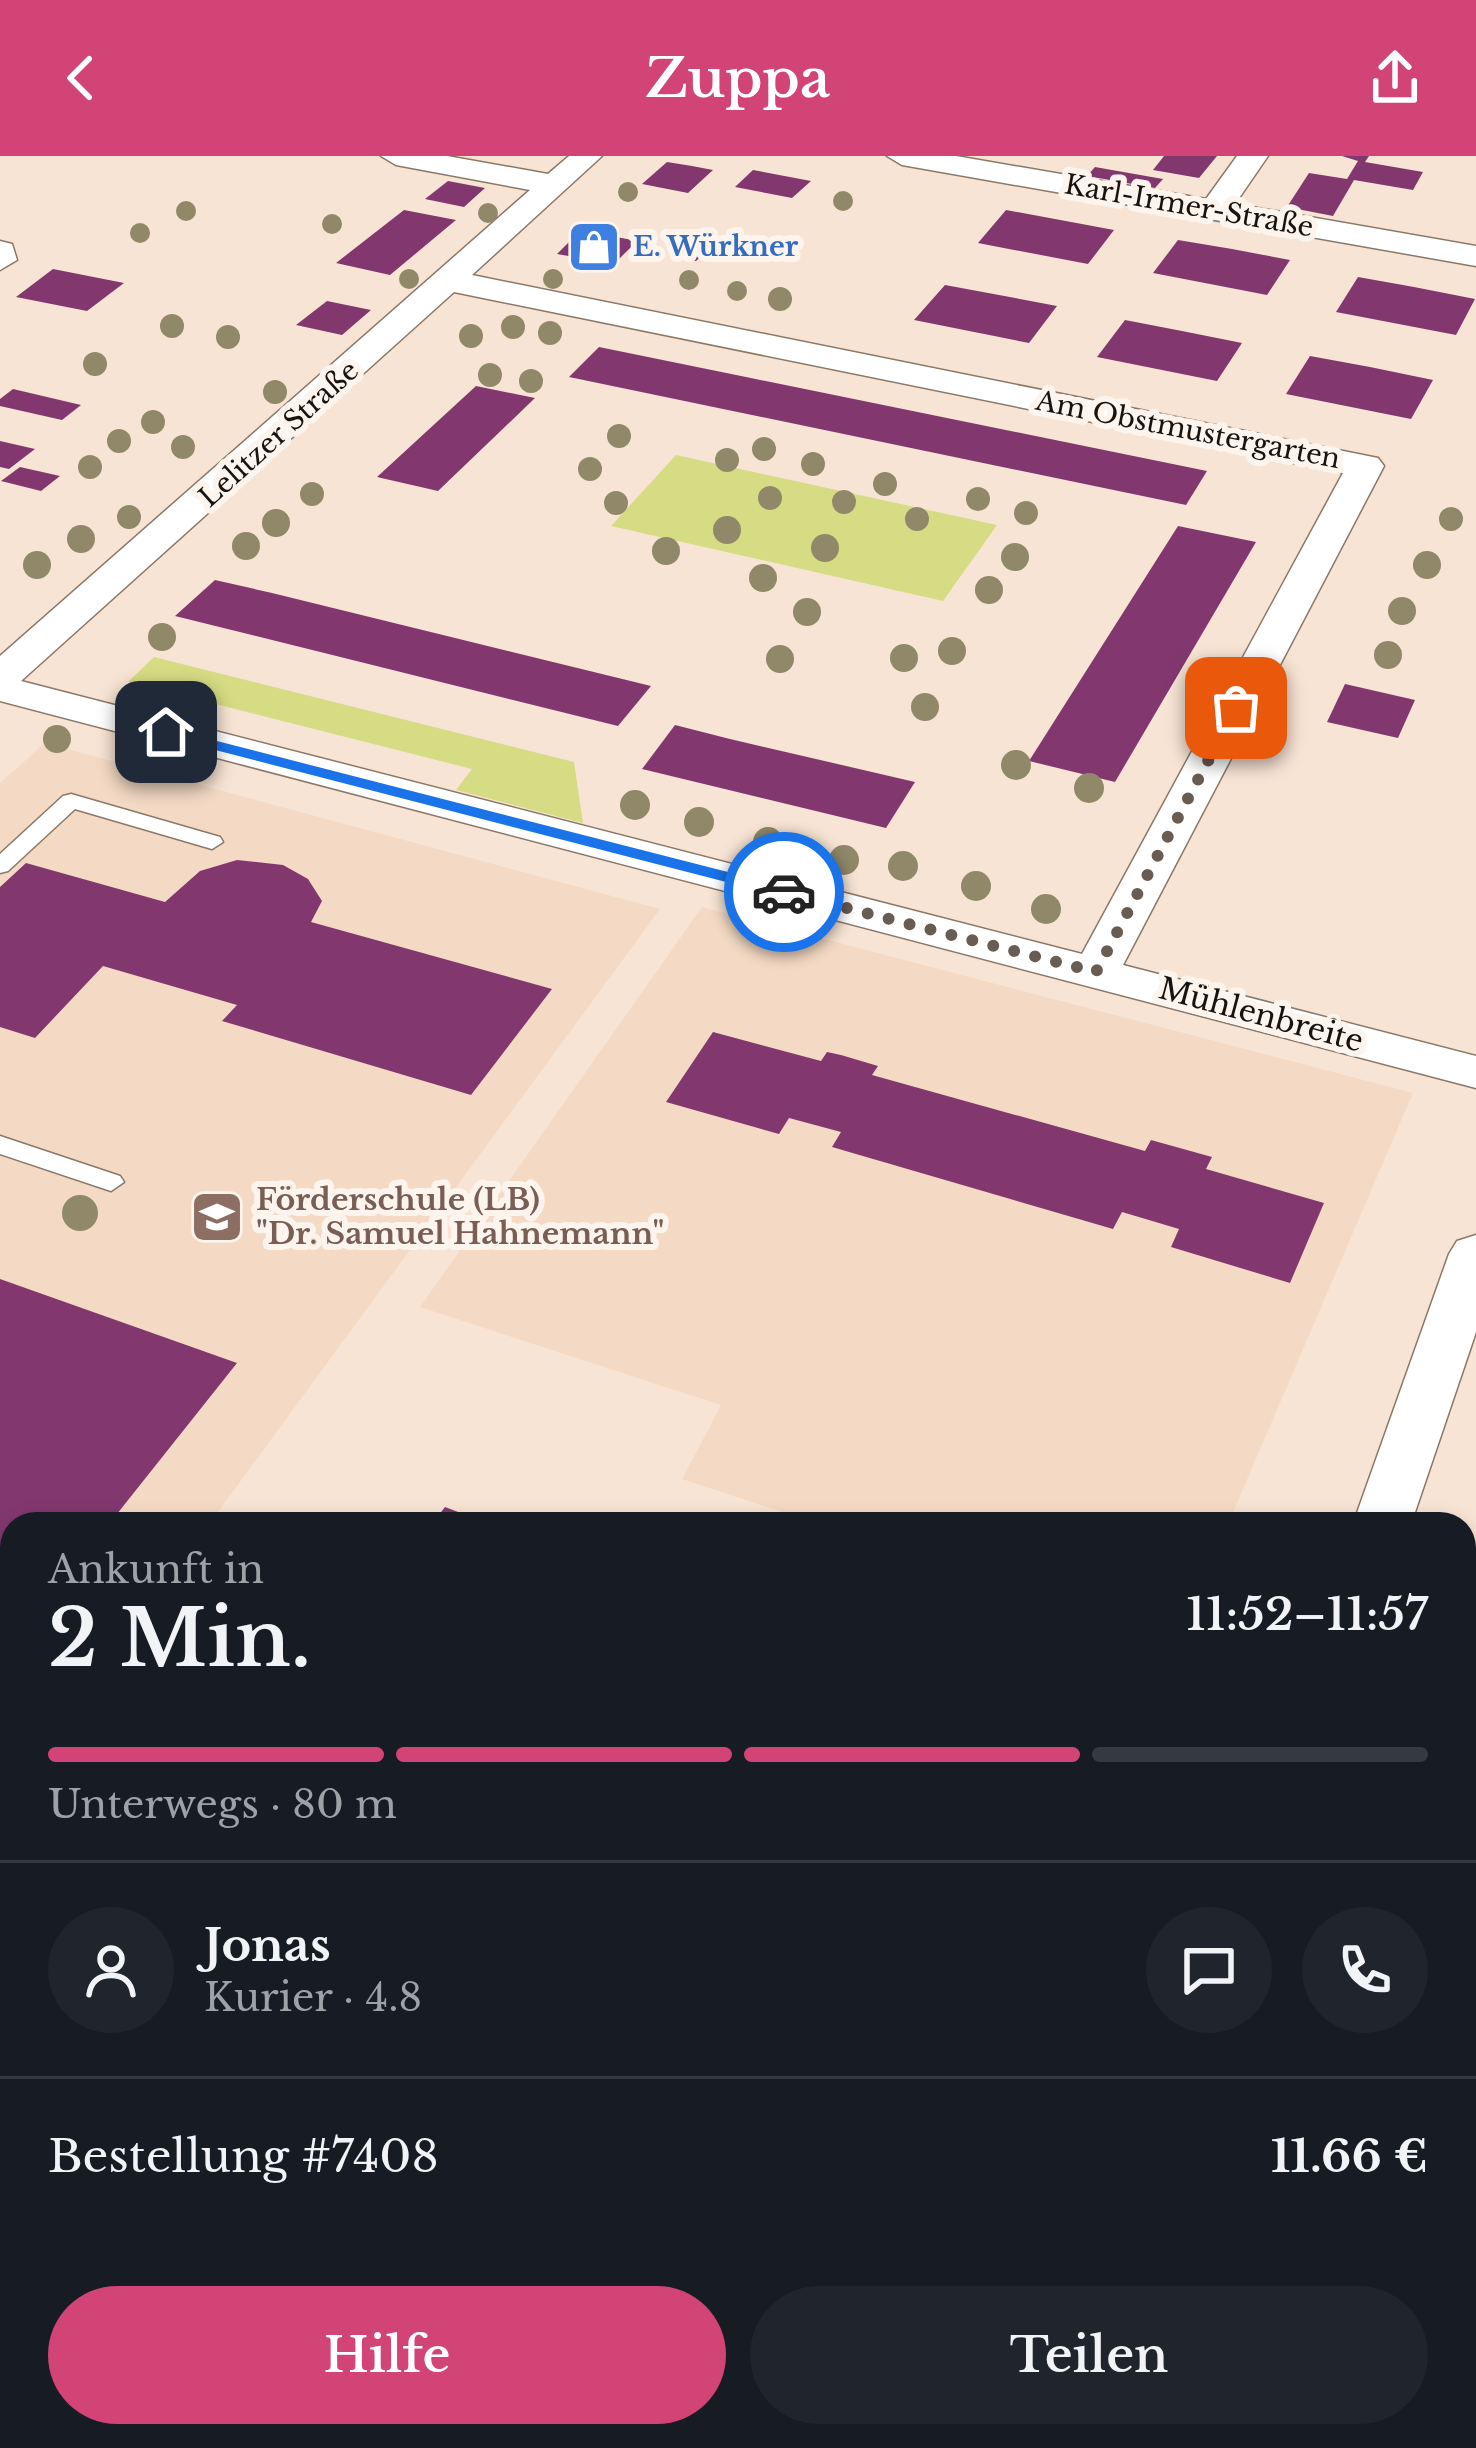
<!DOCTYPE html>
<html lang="de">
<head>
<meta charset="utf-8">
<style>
  body { margin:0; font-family:"Libre Baskerville",serif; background:#20242c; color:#f1f3f6; height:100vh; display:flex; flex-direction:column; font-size:45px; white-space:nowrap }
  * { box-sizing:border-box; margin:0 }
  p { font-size:39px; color:#9ea1a6 }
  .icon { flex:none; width:66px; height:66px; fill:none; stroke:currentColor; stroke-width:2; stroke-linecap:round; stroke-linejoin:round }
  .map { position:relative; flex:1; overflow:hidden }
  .drawer { position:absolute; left:0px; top:1356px; width:1476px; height:936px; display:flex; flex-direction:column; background:#171b24; border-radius:36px 36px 0 0; box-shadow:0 6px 18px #0003 }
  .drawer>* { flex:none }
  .pin { position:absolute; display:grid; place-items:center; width:102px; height:102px; color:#fff; margin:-51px; border-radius:24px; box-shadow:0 6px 18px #0006 }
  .courier { position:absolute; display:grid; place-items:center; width:120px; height:120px; margin:-60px; border:9px solid #1a73e8; border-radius:50%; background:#fff; color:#222; box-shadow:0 3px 15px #0007 }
  .overview em { font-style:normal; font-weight:600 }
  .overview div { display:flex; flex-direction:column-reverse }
  .overview { display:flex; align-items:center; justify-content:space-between; height:204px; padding:0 48px }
  h1 { font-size:78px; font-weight:600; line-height:90px }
  .bar { display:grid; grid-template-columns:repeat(4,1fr); gap:18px 12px; align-content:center; height:144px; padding:0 48px }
  .bar i { height:15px; border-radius:9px; background:#363941 }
  .bar .on { background:#d14475 }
  .bar p { grid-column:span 4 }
  .line { display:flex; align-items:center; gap:30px; padding:0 48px; border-top:3px solid #363941 }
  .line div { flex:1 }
  .round { display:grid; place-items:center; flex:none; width:126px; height:126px; border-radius:63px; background:#20242c }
  .cta { display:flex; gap:24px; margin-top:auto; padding:24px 48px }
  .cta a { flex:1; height:138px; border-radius:72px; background:#d14475; color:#fff; font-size:48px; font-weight:600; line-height:138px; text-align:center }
  .cta a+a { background:#20242c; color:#f1f3f6 }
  header { display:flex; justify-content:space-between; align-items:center; height:156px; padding:0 48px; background:#d14475; color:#fff; font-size:54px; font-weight:600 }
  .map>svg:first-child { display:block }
  .built { fill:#f4dac4 }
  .green { fill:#d6dc84 }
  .building { fill:#82386f }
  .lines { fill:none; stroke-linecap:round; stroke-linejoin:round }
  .lane-casing { stroke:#8a7869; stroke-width:3 }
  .street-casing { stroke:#8a7869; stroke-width:3 }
  .secondary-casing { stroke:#8a7869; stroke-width:3 }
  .lane { fill:#fff; fill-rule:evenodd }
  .street { fill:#fff; fill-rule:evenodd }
  .secondary { fill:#fce4ea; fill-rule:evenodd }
  .tree { fill:#908869 }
  .route { fill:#1a73e8 }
  .done { stroke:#685c53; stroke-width:12; stroke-dasharray:0 21.6 }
  .labels { text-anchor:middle; stroke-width:12; stroke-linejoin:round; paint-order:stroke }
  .far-street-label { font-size:27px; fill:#1a130d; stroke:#fcf4ed }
  .far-shop-label { font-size:27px; font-weight:bold; fill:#366cbe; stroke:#fcf4ed; text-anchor:start }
  .street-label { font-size:30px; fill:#1a130d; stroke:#fcf4ed }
  .education-label { font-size:30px; font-weight:bold; fill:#785e54; stroke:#fcf4ed; text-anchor:start }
</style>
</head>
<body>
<header><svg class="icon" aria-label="back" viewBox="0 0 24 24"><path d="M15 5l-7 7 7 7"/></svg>Zuppa<svg class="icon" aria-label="share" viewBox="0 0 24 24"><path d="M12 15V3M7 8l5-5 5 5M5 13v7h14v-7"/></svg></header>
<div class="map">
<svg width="1476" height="2292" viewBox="0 0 1476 2292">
  <rect width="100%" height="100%" fill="#f8e4d4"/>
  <!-- built -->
  <path class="built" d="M45,587l615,166 -451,615h-197v256l-12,-5v-992z
    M702,751l711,186 -185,431h-409l-137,-45 39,-74 -301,-98z"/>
  <!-- green -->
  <path class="green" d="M676,299l321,70 -54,76 -332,-75z
    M154,501l420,105 9,61 -127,-33 16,-21 -344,-87z
    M0,2013l12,7v260h410l19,12h-441z"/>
  <!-- building -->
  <path class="building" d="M1164,0h53l-18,22 -46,-8z
    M1342,0h27l-4,6 58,10 -10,18 -59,-10 -21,36 -46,-9 22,-34 38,6 11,-18z
    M667,6l25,4 21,4 -25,23 -46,-9z
    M1095,11l68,12 -8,9 -68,-12z
    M753,14l58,11 -19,17 -57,-11z
    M448,25l37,7 -21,19 -39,-8z
    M404,54l52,10 -66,55 -54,-12z
    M1006,54l49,9 59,11 -26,34 -110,-21z
    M581,74l56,11 -23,23 -57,-10z
    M694,78l26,5 -24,22 -26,-5z
    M1178,84l54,9 58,11 -23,35 -114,-22z
    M53,113l71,14 -37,28 -71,-14z
    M1358,121l56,10 61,12 -19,36 -120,-23z
    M945,129l54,10 58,11 -28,37 -115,-23z
    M327,145l44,9 -29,25 -46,-10z
    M1125,164l57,11 60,12 -25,38 -120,-24z
    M599,191l147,30 461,94 -21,34 -617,-128z
    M1310,200l60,11 63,13 -22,39 -125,-25z
    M476,230l59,12 -97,93 -61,-14z
    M13,233l68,16 -19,15 -62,-14v-7z
    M0,285l35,8 -26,20 -9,-2z
    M20,311l40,9 -19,15 -40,-10z
    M1178,370l78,16 -141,240 -86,-21z
    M215,424l57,13 379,93 -33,40 -443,-110z
    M1345,528l70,16 -17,38 -71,-16z
    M675,569l55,14 185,43 -29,46 -244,-59z
    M237,704l46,5 25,14 14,22 -11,21 241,67 -81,106 -249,-74 15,-16 -134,-39 -68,72 -35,-11v-140l26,-24 139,39 35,-31z
    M713,876l108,29 6,-9 14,3 37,11 -6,9 273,76 6,-11 61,17 -6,12 118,34 -34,80 -119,-36 8,-18 -57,-17 -9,17 -281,-82 9,-15 -52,-14 -10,16 -113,-32z
    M0,1123l237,84 -128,161h-97v121l-12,15z
    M445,1351l45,17h-58z
    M1464,1785l12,5v170l-12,-5z"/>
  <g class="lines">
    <!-- lane casing -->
    <g class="lane-casing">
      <path id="lane" d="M71,638l149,43 3,5 -11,7 -137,-40 -67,62 -8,2v-19l63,-58z
        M0,980l120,40 4,6 -13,9 -111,-37z"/>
    </g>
    <!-- street casing -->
    <g class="street-casing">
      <path id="street" d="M381,0h66l101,18 21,-18h33l-130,119 906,183 6,8 -261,499 353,91v32l-1476,-387v-45l530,-466 -134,-25zM454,136l889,181 -261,481 -1061,-273z
        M887,0h69l250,43 31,-43h31l-33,48 241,42v20l-574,-101z
        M0,85l12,3 5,16 -17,10z
        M1476,1079v97l-65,192h-58l96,-270 8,-13z
        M1464,2055l12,5v73l-12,-5z"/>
    </g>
    <!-- secondary casing -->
    <g class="secondary-casing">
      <path id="secondary" d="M0,1826l12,4v78l-12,-4z
        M651,2280h109l5,12h-109z"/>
    </g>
    <!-- lane -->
    <use href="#lane" class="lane"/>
    <!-- street -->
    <use href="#street" class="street"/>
    <!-- secondary -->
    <use href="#secondary" class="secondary"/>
  </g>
  <!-- trees -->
  <g class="tree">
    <circle cx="628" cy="36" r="10"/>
    <circle cx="843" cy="45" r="10"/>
    <circle cx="186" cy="55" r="10"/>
    <circle cx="488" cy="57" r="10"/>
    <circle cx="332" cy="68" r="10"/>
    <circle cx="140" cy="77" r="10"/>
    <circle cx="409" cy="123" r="10"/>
    <circle cx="553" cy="123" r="10"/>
    <circle cx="689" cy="124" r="10"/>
    <circle cx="737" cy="135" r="10"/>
    <circle cx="780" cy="143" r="12"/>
    <circle cx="172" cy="170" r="12"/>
    <circle cx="513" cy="171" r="12"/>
    <circle cx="550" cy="177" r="12"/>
    <circle cx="471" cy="180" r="12"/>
    <circle cx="228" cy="181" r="12"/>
    <circle cx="95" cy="208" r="12"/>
    <circle cx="490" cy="219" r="12"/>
    <circle cx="531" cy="225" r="12"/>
    <circle cx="275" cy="236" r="12"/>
    <circle cx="153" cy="266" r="12"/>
    <circle cx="619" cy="280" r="12"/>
    <circle cx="119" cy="285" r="12"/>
    <circle cx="183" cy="291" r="12"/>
    <circle cx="764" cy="293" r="12"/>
    <circle cx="727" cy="304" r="12"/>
    <circle cx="813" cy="308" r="12"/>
    <circle cx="90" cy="311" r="12"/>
    <circle cx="590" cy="313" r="12"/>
    <circle cx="885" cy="328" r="12"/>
    <circle cx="312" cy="338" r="12"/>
    <circle cx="770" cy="342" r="12"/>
    <circle cx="978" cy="343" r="12"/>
    <circle cx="844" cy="346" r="12"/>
    <circle cx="616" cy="347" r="12"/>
    <circle cx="1026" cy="357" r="12"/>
    <circle cx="129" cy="361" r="12"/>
    <circle cx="917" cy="363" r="12"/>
    <circle cx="1451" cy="363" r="12"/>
    <circle cx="276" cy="367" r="14"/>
    <circle cx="727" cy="374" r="14"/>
    <circle cx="81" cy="383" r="14"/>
    <circle cx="246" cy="390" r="14"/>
    <circle cx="825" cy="392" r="14"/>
    <circle cx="666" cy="395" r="14"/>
    <circle cx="1015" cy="401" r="14"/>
    <circle cx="37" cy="409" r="14"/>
    <circle cx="1427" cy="409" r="14"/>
    <circle cx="763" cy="422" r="14"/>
    <circle cx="989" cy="434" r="14"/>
    <circle cx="1402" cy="455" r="14"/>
    <circle cx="807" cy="456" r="14"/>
    <circle cx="162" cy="481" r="14"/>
    <circle cx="952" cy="495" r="14"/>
    <circle cx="1388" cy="499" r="14"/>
    <circle cx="904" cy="502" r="14"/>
    <circle cx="780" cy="503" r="14"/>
    <circle cx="925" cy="551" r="14"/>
    <circle cx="57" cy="583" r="14"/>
    <circle cx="1016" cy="609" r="15"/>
    <circle cx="1089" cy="632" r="15"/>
    <circle cx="635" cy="649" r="15"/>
    <circle cx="699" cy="666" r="15"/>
    <circle cx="768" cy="686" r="15"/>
    <circle cx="844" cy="704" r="15"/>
    <circle cx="903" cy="710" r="15"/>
    <circle cx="976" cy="730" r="15"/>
    <circle cx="1046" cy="753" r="15"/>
    <circle cx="80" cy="1057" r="18"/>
  </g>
  <!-- route -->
  <path class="route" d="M166,572l624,160 3,4 -9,5 -623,-161v-7z"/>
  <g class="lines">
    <!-- done -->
    <path class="done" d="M784,736l312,80 140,-264"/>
  </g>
  <!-- icons -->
  <defs>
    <g id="shop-square" transform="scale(2.7)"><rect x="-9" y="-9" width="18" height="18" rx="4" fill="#3f7fe0" stroke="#fcf4ed"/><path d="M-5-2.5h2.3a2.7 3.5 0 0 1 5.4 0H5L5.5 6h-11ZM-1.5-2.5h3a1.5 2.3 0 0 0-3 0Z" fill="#fff"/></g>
    <g id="school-square" transform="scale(2.7)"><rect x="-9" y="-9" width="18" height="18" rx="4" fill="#8d6e63" stroke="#fcf4ed"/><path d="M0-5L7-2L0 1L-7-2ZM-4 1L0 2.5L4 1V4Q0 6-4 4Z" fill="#fff"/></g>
  </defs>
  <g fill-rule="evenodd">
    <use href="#shop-square" x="594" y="91"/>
    <use href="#school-square" x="217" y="1061"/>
  </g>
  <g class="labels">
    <!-- far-street labels -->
    <g class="far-street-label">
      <text transform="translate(1189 50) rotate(10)" y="9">Karl-Irmer-Straße</text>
      <text transform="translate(1188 274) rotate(11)" y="9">Am Obstmustergarten</text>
      <text transform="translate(279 278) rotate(-42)" y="9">Lelitzer Straße</text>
    </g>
    <!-- far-shop labels -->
    <g class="far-shop-label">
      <text x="633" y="100">E. Würkner</text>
    </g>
    <!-- street labels -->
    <g class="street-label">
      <text transform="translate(1261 859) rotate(15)" y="10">Mühlenbreite</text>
    </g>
    <!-- education labels -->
    <g class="education-label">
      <text x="256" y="1054">Förderschule (LB)<tspan x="256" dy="34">"Dr. Samuel Hahnemann"</tspan></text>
    </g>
  </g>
</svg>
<div class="pin" style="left:1236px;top:552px;background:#ea580c"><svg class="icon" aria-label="bag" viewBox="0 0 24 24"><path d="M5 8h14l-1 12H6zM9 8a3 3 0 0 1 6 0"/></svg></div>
<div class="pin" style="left:166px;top:576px;background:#1f2937"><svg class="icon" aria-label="home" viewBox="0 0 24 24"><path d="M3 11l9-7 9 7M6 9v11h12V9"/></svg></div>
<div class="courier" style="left:784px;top:736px"><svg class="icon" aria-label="car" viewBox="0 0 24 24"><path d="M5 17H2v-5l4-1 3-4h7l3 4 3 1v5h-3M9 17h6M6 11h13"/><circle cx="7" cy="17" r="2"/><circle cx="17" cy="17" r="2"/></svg></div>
<section class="drawer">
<div class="overview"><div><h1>2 Min.</h1><p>Ankunft in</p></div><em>11:52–11:57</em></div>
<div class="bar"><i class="on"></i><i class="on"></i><i class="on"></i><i></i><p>Unterwegs · 80 m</p></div>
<div class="line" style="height:216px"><a class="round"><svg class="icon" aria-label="person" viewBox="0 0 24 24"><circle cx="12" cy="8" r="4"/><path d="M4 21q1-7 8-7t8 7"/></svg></a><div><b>Jonas</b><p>Kurier · 4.8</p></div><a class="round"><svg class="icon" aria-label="chat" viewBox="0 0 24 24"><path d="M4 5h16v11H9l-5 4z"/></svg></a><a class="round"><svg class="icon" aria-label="phone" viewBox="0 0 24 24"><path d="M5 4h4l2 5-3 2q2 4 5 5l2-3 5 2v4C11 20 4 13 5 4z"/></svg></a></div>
<div class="line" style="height:156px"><div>Bestellung #7408</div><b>11.66 €</b></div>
<div class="cta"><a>Hilfe</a><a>Teilen</a></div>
</section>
</div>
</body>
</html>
